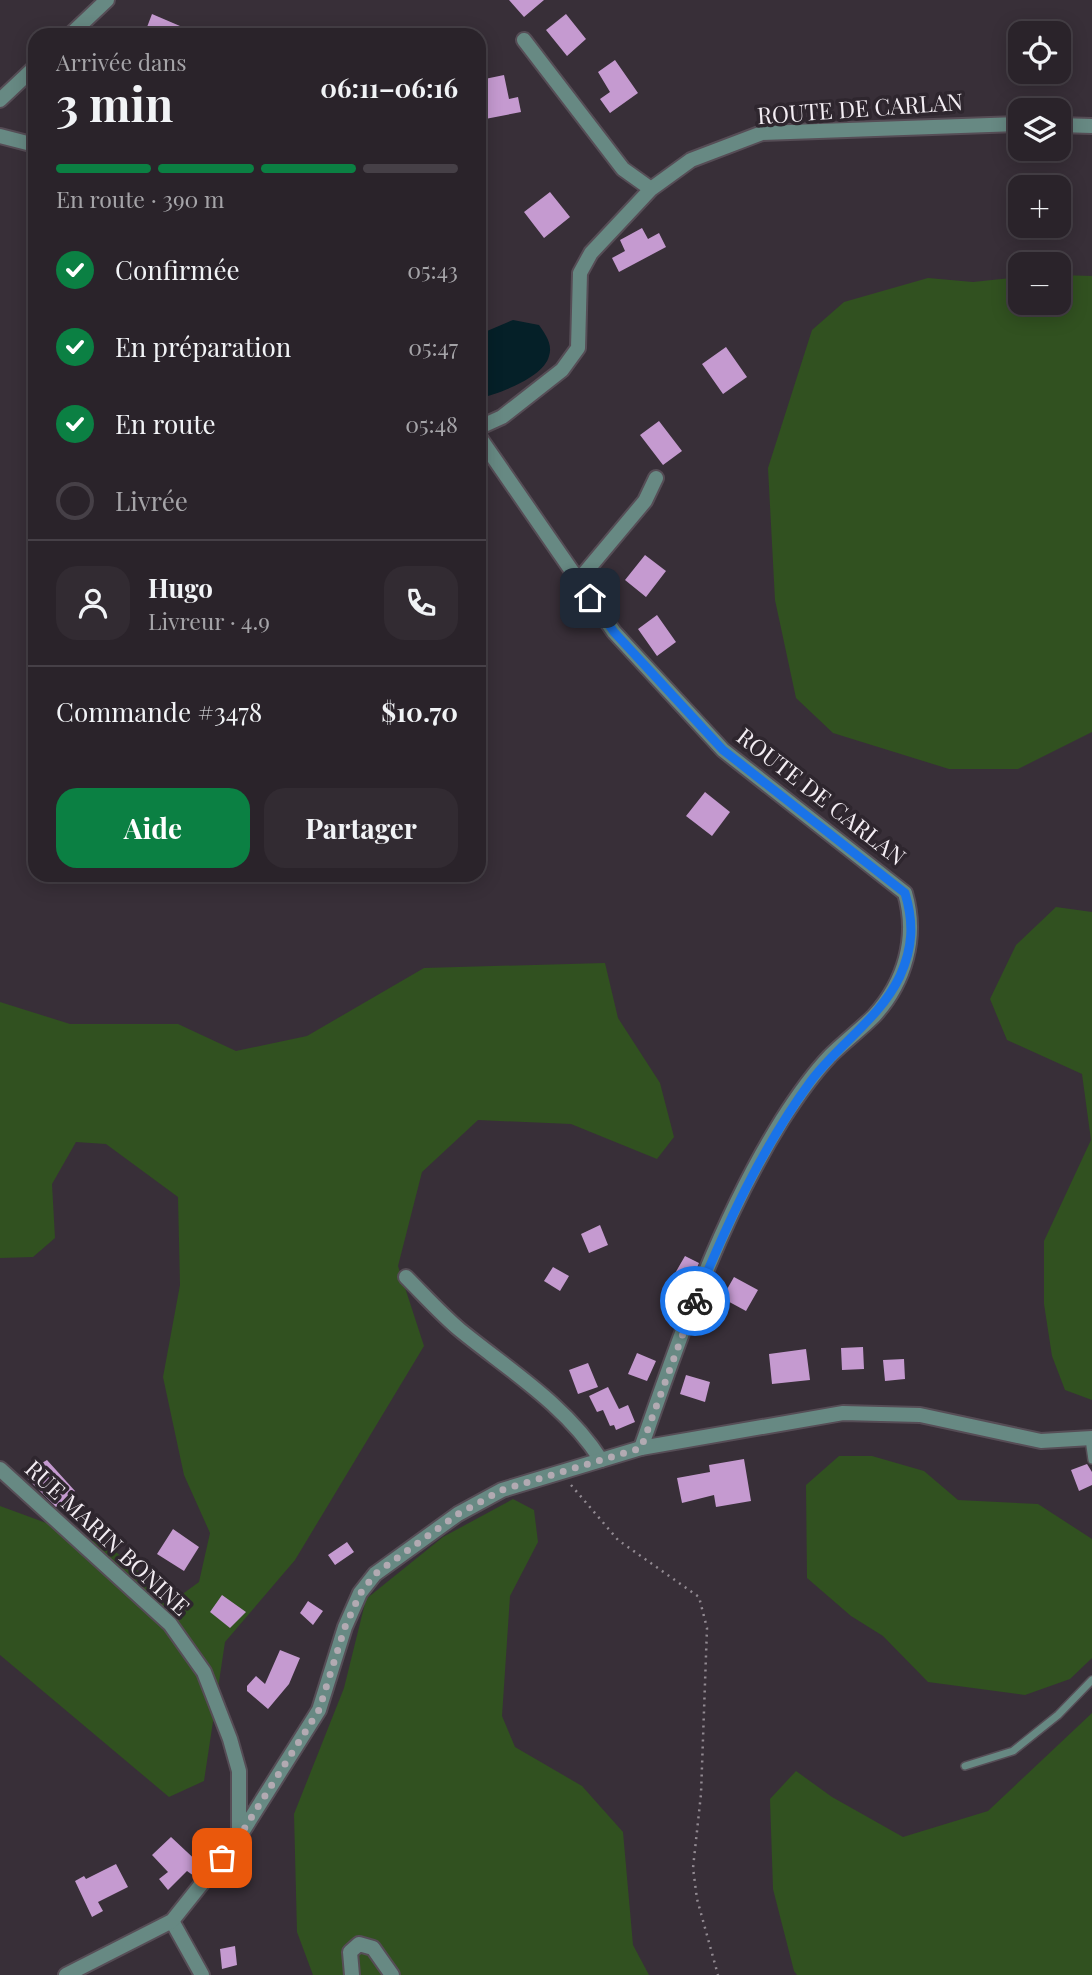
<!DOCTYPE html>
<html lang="fr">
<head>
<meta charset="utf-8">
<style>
  body { margin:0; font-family:"Playfair Display",serif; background:#322b32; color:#f1f3f6; height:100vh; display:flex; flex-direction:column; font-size:26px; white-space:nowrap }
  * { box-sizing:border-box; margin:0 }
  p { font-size:23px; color:#a5a4a8 }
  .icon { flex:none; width:38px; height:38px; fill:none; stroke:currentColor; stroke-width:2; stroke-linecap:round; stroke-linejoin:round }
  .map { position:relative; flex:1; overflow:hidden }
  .drawer { position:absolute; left:28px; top:28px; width:458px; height:854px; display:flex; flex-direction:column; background:#2a232a; border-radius:21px; box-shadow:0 4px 18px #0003,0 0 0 2px #464047 }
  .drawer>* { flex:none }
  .buttons { position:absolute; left:1008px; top:21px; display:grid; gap:14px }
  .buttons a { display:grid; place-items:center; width:63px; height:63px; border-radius:14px; background:#2a232a; box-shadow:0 4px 18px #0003,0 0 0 2px #464047; font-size:35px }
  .pin { position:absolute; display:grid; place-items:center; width:60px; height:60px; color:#fff; margin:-30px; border-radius:14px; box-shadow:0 4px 10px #0006 }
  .courier { position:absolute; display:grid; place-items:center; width:70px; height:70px; margin:-35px; border:5px solid #1a73e8; border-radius:50%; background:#fff; color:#222; box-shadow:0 2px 9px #0007 }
  .summary em { font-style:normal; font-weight:700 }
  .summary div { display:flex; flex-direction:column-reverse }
  .summary { display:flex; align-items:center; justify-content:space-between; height:119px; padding:0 28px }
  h1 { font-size:46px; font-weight:700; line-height:52px }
  .bar { display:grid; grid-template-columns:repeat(4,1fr); gap:10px 7px; align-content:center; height:84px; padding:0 28px }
  .bar i { height:9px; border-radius:5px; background:#464047 }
  .bar .active { background:#0b8043 }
  .bar p { grid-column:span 4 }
  .line { display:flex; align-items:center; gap:18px; padding:0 28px; border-top:2px solid #464047 }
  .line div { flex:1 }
  .round { display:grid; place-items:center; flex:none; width:74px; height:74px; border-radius:21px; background:#322b32 }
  ol { padding:0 28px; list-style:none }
  li { display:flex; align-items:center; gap:21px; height:77px }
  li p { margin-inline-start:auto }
  li .icon { padding:7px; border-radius:50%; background:#0b8043; color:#fff; stroke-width:4 }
  li:last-child { color:#a5a4a8 }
  li i { width:38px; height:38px; border:4px solid #464047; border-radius:50% }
  .cta { display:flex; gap:14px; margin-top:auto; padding:14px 28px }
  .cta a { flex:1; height:80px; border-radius:21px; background:#0b8043; color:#fff; font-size:28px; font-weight:700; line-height:80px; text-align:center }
  .cta a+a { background:#322b32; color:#f1f3f6 }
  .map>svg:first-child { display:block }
  .green { fill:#315120 }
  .water { fill:#052028 }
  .building { fill:#c59ad0 }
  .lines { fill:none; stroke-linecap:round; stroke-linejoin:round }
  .service-casing { stroke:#564d56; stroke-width:10 }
  .minor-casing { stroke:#564d56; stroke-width:18 }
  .tertiary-casing { stroke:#564d56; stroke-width:18 }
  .path { stroke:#928a92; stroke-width:2.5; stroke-dasharray:2 5; stroke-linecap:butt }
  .service { stroke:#678983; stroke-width:7 }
  .minor { stroke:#678983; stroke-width:14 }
  .tertiary { stroke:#678983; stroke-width:14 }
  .done { stroke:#b2aab2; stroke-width:7; stroke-dasharray:0 12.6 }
  .route { stroke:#1a73e8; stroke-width:9 }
  .labels { text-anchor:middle; stroke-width:7; stroke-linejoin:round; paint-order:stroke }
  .street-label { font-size:23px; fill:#f3edf3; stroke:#2e262e }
</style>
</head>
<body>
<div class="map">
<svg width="1092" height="1975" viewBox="0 0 1092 1975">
  <rect width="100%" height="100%" fill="#382f38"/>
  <!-- green -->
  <path class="green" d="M1059,275l33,1v456l-74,37h-69l-116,-36 -37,-35 -21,-98 -7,-132 44,-138 32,-28 84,-24 45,4 47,-5v26h39z
    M1056,907l36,5v488l-27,-10 -13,-34 -8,-52v-63l47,-101 -9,-66 -75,-34 -17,-41 26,-54z
    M605,963l13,55 42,65 14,54 -17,22 -86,-35 -93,-4 -56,52 -24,94 26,80 -129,214 -70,82 -21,139 -35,16 -169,-142v-149l109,40 64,55 26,-19 11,-49 -26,-58 -21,-98 17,-92 -2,-88 -72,-53 -30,-2 -24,42 3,54 -22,19 -33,1v-256l70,22h108l58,27 71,-15 117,-68z
    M839,1456h33l52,15 34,29 80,4 54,35v119l-22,21 -45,16 -97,-13 -45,-46 -32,-20 -44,-38 -1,-93z
    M513,1499l21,11 4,32 -28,54 -8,120 13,31 67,39 41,46 10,113 16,30h-336l-16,-43 -3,-118 50,-126 22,-89 77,-62z
    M1092,1713v262h-295l-3,-4 -21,-82 -3,-90 26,-28 36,26 71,40 85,-26z"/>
  <!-- water -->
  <path class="water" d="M513,320l26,5c6,9 14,19 10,31 -5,21 -50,38 -69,42v-64z"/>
  <!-- building -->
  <path class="building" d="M509,0h35l-20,17z
    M152,14l28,12 -4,9h-32z
    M566,14l20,25 -19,17 -21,-26z
    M615,60l23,33 -28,20 -10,-14 10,-7 -12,-20z
    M504,75l5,24 9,-2 3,15 -41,8v-40z
    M550,192l20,25 -26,21 -20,-26z
    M642,228l6,11 11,-6 7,14 -47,25 -7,-14 13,-7 -5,-11z
    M726,347l21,30 -24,17 -21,-30z
    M659,421l23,30 -19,14 -23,-30z
    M645,555l21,16 -20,26 -21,-17z
    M657,615l19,27 -19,14 -19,-27z
    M705,792l25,20 -18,24 -26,-20z
    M600,1225l8,20 -19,8 -8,-19z
    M685,1256l14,7 -9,21 -16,-9z
    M553,1267l16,9 -9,15 -16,-10z
    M734,1277l24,13 -12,21 -24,-13z
    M863,1347l1,22 -22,1 -1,-22z
    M806,1349l4,31 -38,4 -3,-30z
    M637,1353l19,8 -9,20 -19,-7z
    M904,1359l1,20 -20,2 -2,-21z
    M588,1363l10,24 -20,7 -9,-24z
    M686,1375l24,7 -5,20 -25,-8z
    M608,1387l11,22 9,-4 7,17 -19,8 -2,-5 -4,1 -7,-16 -6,2 -8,-16z
    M744,1459l7,42 -35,6 -2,-12 -32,8 -5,-25 33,-6 -1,-7z
    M47,1460l28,31 -19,16 -33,-33z
    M1087,1464l5,8v13l-13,6 -8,-21z
    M173,1529l26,18 -15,24 -27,-17z
    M347,1542l7,10 -19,13 -7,-10z
    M222,1595l24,17 -16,16 -20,-16z
    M308,1601l15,10 -10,14 -13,-12z
    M280,1650l20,8 -11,26 -21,25 -21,-18v-5l9,-10 9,8z
    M171,1837l31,29 -8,10 -7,-5 -19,19 -9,-11 9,-7 -16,-17z
    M116,1864l12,23 -30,15 5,9 -11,6 -17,-36 9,-5 2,3z
    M235,1946l2,19 -15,4 -2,-20z"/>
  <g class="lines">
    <!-- service casing -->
    <g class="service-casing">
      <path id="service" d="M1089,1439l3,21
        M965,1766l48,-15 45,-36 34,-35"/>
    </g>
    <!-- minor casing -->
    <g class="minor-casing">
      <path id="minor" d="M70,35l37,-35
        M524,40l99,129 28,20
        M0,100l35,-33
        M1059,125l33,1
        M0,136l35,9
        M480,427l22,-10 60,-47 16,-22 2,-75 11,-20 60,-64 40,-29 71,-27 258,-9
        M480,438l134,194 109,118 182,143c13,44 0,89 -31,123 -14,14 -30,26 -44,40 -17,18 -34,42 -48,64 -63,101 -102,216 -141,328
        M578,581l67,-80 11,-23
        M406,1277c18,18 35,37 54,53 49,40 106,75 141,130
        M0,1469l170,155 34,48 26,67 9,32v66
        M172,1921l30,54
        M352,1975l-2,-23 9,-8 14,4 19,27"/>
    </g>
    <!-- tertiary casing -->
    <g class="tertiary-casing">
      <path id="tertiary" d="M66,1975l106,-54 67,-84 80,-127 26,-83 15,-34 15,-19 83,-60 44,-24 139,-42 202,-35 77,2 121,26 51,-3"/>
    </g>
    <!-- path -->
    <path class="path" d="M571,1485l47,55 81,57 8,31 -6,166 -8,74 4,31 21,76"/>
    <!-- service -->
    <use href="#service" class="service"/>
    <!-- minor -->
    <use href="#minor" class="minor"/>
    <!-- tertiary -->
    <use href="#tertiary" class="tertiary"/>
  </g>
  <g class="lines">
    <!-- done -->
    <path class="done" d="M222,1858l17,-21 80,-127 26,-83 15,-33 15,-20 83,-60 44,-24 139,-42 54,-147"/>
    <!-- route -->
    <path class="route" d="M590,598l24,34 109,118 182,143c9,30 8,54 -5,83 -20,42 -61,68 -89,105 -50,68 -84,143 -116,220"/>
  </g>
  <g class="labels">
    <!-- street labels -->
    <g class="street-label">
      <text transform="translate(860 109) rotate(-4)" y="8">ROUTE DE CARLAN</text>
      <text transform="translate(821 797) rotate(38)" y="8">ROUTE DE CARLAN</text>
      <text transform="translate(107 1538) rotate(43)" y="8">RUE MARIN BONINE</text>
    </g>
  </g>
</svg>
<div class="buttons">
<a><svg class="icon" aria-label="locate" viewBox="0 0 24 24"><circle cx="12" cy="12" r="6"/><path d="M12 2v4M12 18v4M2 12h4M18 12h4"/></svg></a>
<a><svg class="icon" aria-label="layers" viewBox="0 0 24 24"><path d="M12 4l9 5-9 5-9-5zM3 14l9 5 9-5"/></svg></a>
<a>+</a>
<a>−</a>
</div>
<div class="pin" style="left:222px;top:1858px;background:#ea580c"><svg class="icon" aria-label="bag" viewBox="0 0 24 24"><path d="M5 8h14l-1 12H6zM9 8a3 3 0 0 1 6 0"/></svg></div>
<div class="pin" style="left:590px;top:598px;background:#1f2937"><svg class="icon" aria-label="home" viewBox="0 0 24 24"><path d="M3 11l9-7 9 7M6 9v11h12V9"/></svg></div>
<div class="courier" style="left:695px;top:1301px"><svg class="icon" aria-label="bike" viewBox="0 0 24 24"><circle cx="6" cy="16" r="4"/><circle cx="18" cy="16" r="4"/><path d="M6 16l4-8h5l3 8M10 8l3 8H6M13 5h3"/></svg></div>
<section class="drawer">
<div class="summary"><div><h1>3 min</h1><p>Arrivée dans</p></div><em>06:11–06:16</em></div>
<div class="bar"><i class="active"></i><i class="active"></i><i class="active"></i><i></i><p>En route · 390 m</p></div>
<ol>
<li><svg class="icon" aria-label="check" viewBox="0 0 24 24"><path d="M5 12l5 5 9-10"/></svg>Confirmée<p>05:43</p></li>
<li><svg class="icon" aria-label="check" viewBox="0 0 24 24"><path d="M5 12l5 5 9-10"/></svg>En préparation<p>05:47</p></li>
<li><svg class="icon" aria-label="check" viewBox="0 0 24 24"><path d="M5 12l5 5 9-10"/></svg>En route<p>05:48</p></li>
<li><i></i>Livrée</li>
</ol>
<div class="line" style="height:126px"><a class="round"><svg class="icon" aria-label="person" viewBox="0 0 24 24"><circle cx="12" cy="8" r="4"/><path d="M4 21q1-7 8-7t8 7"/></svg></a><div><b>Hugo</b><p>Livreur · 4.9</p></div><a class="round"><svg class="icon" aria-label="phone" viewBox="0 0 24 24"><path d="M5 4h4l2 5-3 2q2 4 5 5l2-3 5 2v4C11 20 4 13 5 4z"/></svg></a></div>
<div class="line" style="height:91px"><div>Commande #3478</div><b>$10.70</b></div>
<div class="cta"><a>Aide</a><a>Partager</a></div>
</section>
</div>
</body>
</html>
